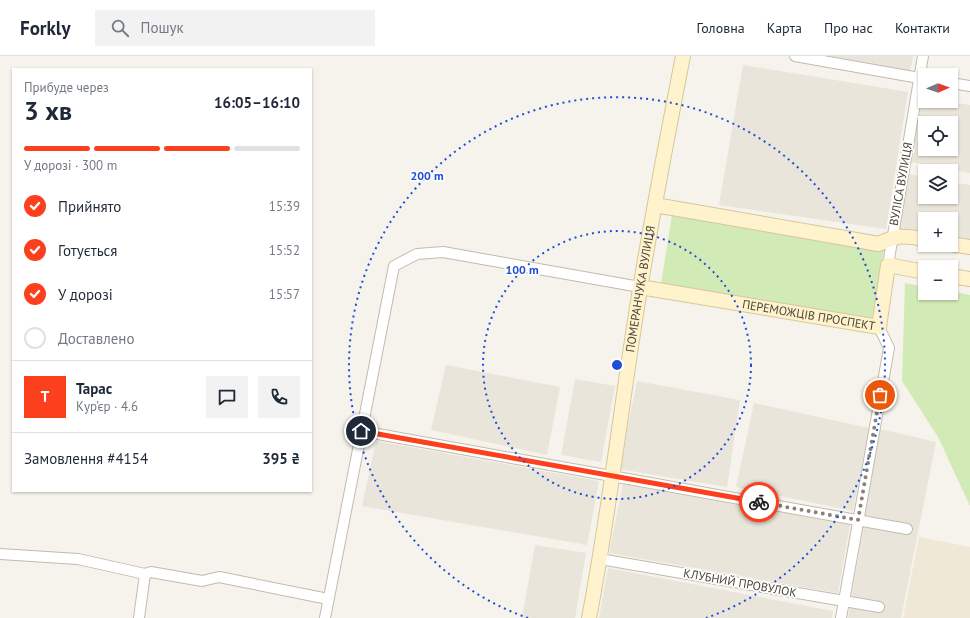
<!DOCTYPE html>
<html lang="uk">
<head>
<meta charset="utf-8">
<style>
  body { margin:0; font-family:"PT Sans",sans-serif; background:#f2f2f3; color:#1f2937; height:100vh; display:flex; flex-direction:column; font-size:15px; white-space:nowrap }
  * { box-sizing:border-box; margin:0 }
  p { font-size:13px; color:#747a83 }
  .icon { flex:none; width:22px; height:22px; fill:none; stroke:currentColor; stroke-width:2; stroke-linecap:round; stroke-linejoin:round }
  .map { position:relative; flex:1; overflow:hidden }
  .details { position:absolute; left:12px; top:12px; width:300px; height:424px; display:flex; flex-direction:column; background:#fff; border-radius:0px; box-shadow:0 1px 3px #0004 }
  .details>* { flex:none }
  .needle { width:26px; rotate:88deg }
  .tools { position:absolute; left:918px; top:12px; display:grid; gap:8px }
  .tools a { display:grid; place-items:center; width:40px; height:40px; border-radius:0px; background:#fff; box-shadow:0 1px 3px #0004; font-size:20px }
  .pin { position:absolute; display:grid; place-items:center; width:34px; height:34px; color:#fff; margin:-17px; border:2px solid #fff; border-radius:50%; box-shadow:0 1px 4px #0007 }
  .courier { position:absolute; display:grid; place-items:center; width:40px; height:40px; margin:-20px; border:3px solid #fc3f1d; border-radius:50%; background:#fff; color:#222; box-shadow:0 1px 5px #0007 }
  .overview em { font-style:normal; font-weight:700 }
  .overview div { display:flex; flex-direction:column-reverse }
  .overview { display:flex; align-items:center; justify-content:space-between; height:68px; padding:0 12px }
  h1 { font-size:26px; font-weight:700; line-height:30px }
  .bar { display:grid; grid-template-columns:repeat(4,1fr); gap:6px 4px; align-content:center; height:48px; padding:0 12px }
  .bar i { height:5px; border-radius:3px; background:#e0e1e3 }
  .bar .on { background:#fc3f1d }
  .bar p { grid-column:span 4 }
  .line { display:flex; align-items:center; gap:10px; padding:0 12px; border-top:1px solid #e0e1e3 }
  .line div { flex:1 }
  .round { display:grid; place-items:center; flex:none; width:42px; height:42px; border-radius:0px; background:#f2f2f3 }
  ol { padding:0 12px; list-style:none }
  li { display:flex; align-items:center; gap:12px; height:44px }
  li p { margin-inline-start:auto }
  li .icon { padding:4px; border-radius:50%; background:#fc3f1d; color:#fff; stroke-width:4 }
  li:last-child { color:#747a83 }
  li i { width:22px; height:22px; border:2px solid #e0e1e3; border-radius:50% }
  header { display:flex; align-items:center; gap:24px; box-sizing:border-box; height:56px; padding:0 20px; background:#fff; border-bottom:1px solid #e0e1e3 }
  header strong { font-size:19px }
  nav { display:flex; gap:22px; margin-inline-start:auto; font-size:14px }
  .search { width:280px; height:36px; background:#f2f2f3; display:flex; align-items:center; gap:10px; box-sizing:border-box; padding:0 14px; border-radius:0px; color:#747a83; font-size:15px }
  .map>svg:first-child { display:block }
  .residential { fill:#eae5da; fill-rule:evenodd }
  .education { fill:#efe8d6 }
  .green { fill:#d2eab5 }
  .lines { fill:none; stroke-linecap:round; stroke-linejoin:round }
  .street-casing { stroke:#c2bbae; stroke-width:12 }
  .secondary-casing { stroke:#d6c79b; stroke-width:16 }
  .street { stroke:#fff; stroke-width:10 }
  .secondary { stroke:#fff3cd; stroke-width:14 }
  .done { stroke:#878178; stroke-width:4; stroke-dasharray:0 7.2 }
  .route { stroke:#fc3f1d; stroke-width:5 }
  .ring { fill:none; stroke:#1d4ed8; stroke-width:2; stroke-dasharray:2 4 }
  .labels { text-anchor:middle; stroke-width:3.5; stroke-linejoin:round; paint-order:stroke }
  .street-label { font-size:12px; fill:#4b4439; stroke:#fff }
  .centre { fill:#1d4ed8; stroke:#fff; stroke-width:2 }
  .ring-label { font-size:12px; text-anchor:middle; font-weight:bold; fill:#1d4ed8; stroke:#fff; stroke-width:3.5; stroke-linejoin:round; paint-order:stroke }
</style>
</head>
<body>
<header>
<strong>Forkly</strong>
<div class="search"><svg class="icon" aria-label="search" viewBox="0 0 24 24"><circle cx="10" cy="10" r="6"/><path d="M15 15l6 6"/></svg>Пошук</div>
<nav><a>Головна</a><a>Карта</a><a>Про нас</a><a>Контакти</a></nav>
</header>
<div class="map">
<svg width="970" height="562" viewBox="0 0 970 562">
  <rect width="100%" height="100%" fill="#f6f3ec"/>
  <!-- residential -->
  <path class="residential" d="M829,0h84l-3,15z
    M743,9l165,27 -22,137 -167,-24z
    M923,42l2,1v2h16l29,4v68l-59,-11zM925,67h26v26h-26z
    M909,118l16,3v20h26v-15l19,3v56l-19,-3v-19h-26v15l-27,-4z
    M446,309l114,22 -13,68 -116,-25z
    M575,323l40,7 -14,76 -40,-7z
    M637,325l103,19 -13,87 -108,-18z
    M754,347l115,25 -16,83 -117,-24z
    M880,373l56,13 -35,176h-53z
    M376,385l223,40 -12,64 -225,-39z
    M623,428l227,41 -12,68 -229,-40z
    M535,489l51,8 -11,65h-53z
    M608,512l225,43 -1,7h-233z"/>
  <!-- education -->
  <path class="education" d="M919,481l51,10v71h-67z"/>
  <!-- green -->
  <path class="green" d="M672,159l212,34 -12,69 -211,-34z
    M905,227l20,4v6h26v-2l19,4v211l-32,-69 -36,-56z"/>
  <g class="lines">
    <!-- street casing -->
    <g class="street-casing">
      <path id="street" d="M795,0l130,23
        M951,27l19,3
        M888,209l35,-209
        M361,375l546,98
        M0,498l78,5 67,15
        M600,503l279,48
        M139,562l6,-44 6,-2 51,9 17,-4 109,22
        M325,562l69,-352 23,-12 26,-2 197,35
        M841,562l48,-270 -10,-21"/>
    </g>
    <!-- secondary casing -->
    <g class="secondary-casing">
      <g id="secondary">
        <path d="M655,149l224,39c20,-10 24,-8 46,-5"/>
        <path d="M951,188l19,3"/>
        <path d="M951,220l19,3"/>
        <path id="s1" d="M640,231l239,40 9,-62 37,7"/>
        <path id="s2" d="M589,562c21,-109 33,-220 51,-329 13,-78 28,-156 43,-233"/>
      </g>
    </g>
    <!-- street -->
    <use href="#street" class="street"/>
    <!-- secondary -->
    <use href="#secondary" class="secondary"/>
  </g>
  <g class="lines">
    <!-- done -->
    <path class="done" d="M759,446l99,18 22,-125"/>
    <!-- route -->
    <path class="route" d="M361,375l398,71"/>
  </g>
  <!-- distance rings -->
  <g class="ring">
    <circle cx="617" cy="309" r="134"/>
    <path d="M528 562A268 268 0 1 1 706 562"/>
  </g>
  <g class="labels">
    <!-- street labels -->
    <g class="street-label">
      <text transform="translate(901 128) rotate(-80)" y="4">ВУЛІСА ВУЛИЦЯ</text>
      <text dy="4" stroke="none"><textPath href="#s2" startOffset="333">ПОМЕРАНЧУКА ВУЛИЦЯ</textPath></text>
      <text dy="4" stroke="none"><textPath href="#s1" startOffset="171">ПЕРЕМОЖЦІВ ПРОСПЕКТ</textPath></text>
      <text transform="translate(740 527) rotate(10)" y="4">КЛУБНИЙ ПРОВУЛОК</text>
    </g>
  </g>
  <circle cx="617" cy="309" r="6" class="centre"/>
  <g class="ring-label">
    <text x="427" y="124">200 m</text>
    <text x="522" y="218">100 m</text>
  </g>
</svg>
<div class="tools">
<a><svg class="needle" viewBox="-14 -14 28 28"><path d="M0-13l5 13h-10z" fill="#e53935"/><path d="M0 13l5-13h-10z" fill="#747a83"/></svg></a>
<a><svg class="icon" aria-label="locate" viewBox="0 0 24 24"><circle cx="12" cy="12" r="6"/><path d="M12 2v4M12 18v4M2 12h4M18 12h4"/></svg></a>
<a><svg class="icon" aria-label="layers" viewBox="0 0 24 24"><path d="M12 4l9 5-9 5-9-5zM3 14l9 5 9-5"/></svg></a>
<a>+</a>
<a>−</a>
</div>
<div class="pin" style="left:880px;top:339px;background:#ea580c"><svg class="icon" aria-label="bag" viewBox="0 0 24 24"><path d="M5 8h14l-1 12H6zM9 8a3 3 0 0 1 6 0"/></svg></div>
<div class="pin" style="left:361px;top:375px;background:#1f2937"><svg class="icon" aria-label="home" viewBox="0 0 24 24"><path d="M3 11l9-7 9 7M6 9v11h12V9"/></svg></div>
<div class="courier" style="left:759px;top:446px"><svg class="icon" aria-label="bike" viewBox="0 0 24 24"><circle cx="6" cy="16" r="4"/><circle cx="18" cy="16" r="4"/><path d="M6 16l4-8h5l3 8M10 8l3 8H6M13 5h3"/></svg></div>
<section class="details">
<div class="overview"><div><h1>3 хв</h1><p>Прибуде через</p></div><em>16:05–16:10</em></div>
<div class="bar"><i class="on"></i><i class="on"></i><i class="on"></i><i></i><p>У дорозі · 300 m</p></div>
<ol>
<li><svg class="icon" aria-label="check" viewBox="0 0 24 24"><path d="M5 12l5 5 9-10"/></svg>Прийнято<p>15:39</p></li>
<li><svg class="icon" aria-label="check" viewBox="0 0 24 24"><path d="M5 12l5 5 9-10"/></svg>Готується<p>15:52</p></li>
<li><svg class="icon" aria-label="check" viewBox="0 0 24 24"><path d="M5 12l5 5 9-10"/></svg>У дорозі<p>15:57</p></li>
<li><i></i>Доставлено</li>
</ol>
<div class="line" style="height:72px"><b class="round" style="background:#fc3f1d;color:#fff">Т</b><div><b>Тарас</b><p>Кур’єр · 4.6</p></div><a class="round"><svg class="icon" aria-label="chat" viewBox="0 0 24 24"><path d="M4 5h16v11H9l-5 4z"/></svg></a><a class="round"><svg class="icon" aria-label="phone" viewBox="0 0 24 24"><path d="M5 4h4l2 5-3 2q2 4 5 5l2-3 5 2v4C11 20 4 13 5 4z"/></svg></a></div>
<div class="line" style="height:52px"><div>Замовлення #4154</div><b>395 ₴</b></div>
</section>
</div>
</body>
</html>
